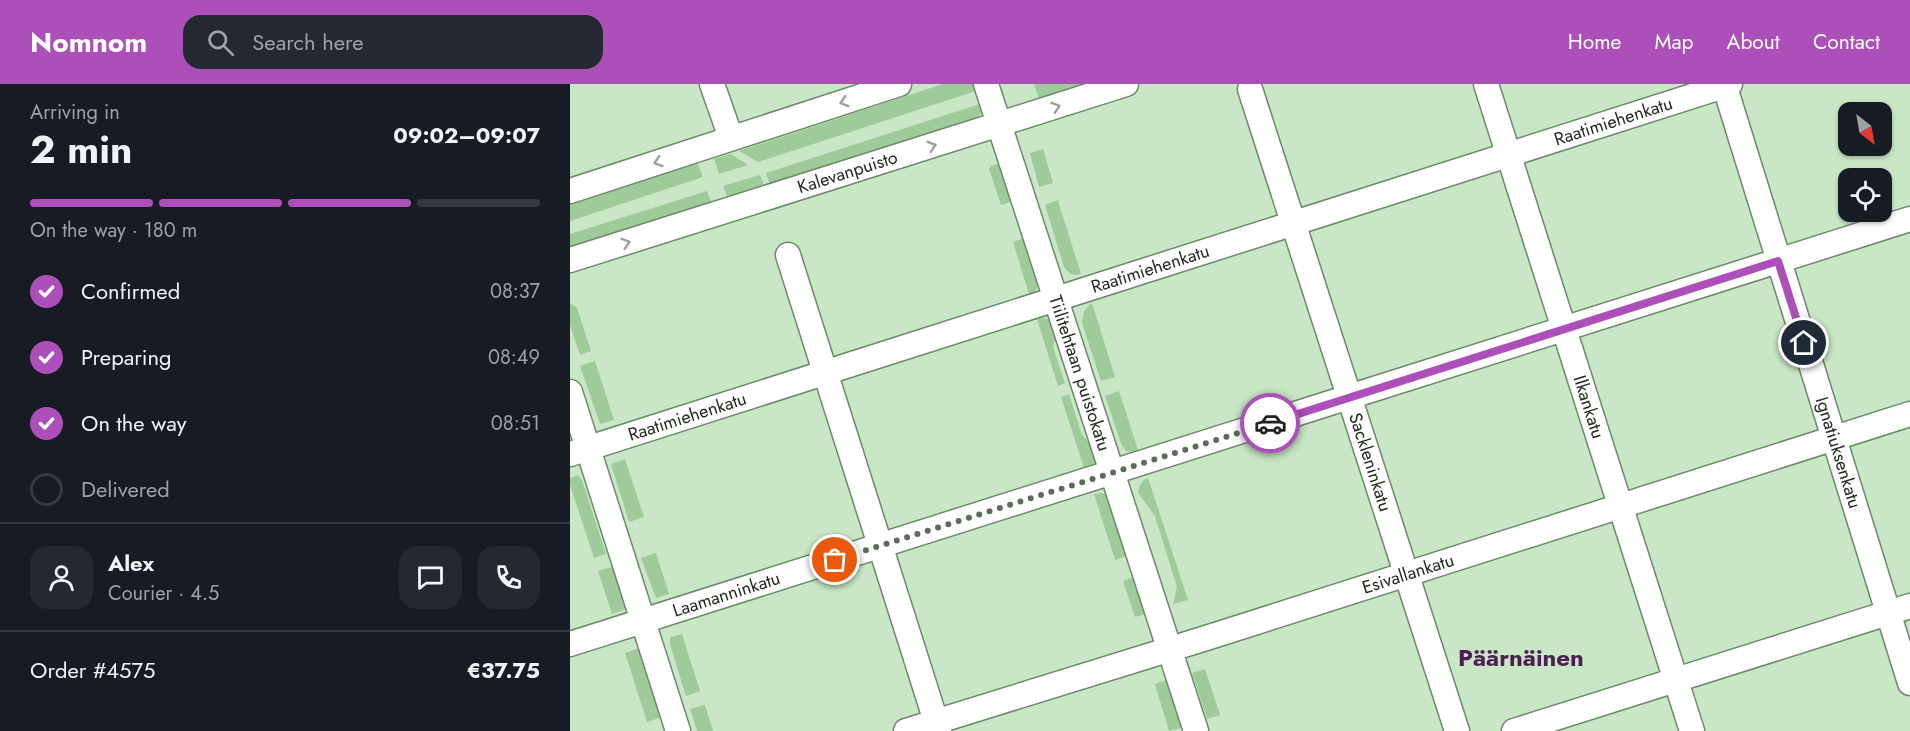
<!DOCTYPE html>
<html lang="en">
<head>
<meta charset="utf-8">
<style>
  body { margin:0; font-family:Jost,sans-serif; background:#242831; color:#f1f3f6; height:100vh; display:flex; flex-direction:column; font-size:22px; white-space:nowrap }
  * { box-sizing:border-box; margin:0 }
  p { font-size:20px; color:#9ea1a6 }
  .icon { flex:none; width:33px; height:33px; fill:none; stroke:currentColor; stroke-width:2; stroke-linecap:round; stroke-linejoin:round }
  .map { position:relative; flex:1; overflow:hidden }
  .drawer { display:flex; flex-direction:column; background:#171b24; width:570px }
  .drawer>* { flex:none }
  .needle { width:39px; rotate:149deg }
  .tools { position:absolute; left:1268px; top:18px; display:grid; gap:12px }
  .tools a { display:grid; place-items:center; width:54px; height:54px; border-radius:12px; background:#171b24; box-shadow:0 2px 4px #0004; font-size:30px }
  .pin { position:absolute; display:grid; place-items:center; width:51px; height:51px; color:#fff; margin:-26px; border:3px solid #fff; border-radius:50%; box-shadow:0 2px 6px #0007 }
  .courier { position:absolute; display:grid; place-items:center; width:60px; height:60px; margin:-30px; border:4px solid #ac4fb9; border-radius:50%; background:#fff; color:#222; box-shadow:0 2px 8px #0007 }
  .headline em { font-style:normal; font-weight:700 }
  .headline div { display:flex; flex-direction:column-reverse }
  .headline { display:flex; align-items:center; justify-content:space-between; height:102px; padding:0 30px }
  h1 { font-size:39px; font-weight:700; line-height:45px }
  .bar { display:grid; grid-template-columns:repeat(4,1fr); gap:9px 6px; align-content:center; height:72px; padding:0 30px }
  .bar i { height:8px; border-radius:4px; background:#363941 }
  .bar .current { background:#ac4fb9 }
  .bar p { grid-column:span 4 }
  .line { display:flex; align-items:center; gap:15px; padding:0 30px; border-top:2px solid #363941 }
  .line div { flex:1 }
  .round { display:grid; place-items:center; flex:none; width:63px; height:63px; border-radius:18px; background:#242831 }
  ol { padding:0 30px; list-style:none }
  li { display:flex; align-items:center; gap:18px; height:66px }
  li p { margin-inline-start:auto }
  li .icon { padding:6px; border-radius:50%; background:#ac4fb9; color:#fff; stroke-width:4 }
  li:last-child { color:#9ea1a6 }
  li i { width:33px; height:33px; border:3px solid #363941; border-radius:50% }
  header { display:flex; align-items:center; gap:36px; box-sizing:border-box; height:84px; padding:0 30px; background:#ac4fb9; color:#fff }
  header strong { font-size:28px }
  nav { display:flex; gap:33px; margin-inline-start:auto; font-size:21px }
  .search { width:420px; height:54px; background:#242831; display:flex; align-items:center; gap:15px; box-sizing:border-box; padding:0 21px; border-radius:18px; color:#9ea1a6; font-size:22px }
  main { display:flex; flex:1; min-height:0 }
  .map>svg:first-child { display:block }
  .grass { fill:#9fca9a }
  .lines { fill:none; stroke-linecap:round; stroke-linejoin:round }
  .minor-casing { stroke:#6d886a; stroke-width:27 }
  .minor { stroke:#fff; stroke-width:24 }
  .oneway { stroke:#9ba09a }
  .done { stroke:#5b6d59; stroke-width:6; stroke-dasharray:0 10.8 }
  .route { stroke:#ac4fb9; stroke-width:8 }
  .labels { text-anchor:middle; stroke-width:4.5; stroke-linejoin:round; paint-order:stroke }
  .street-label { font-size:18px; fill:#202b1e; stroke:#c9e7c6 }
  .district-label { font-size:24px; font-weight:bold; fill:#4c1f52; stroke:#c9e7c6 }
</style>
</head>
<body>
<header>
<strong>Nomnom</strong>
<div class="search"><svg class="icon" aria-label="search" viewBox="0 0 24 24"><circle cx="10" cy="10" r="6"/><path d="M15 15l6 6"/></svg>Search here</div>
<nav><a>Home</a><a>Map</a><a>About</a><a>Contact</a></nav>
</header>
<main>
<section class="drawer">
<div class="headline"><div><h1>2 min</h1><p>Arriving in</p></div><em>09:02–09:07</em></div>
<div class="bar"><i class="current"></i><i class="current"></i><i class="current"></i><i></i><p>On the way · 180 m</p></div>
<ol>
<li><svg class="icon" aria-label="check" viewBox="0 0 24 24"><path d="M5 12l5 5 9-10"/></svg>Confirmed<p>08:37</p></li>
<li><svg class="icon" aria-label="check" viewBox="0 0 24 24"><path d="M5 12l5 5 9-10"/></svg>Preparing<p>08:49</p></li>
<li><svg class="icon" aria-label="check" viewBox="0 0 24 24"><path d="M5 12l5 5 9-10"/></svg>On the way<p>08:51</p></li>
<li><i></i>Delivered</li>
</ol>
<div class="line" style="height:108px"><a class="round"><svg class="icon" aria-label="person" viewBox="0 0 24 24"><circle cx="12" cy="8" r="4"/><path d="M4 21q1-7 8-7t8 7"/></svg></a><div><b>Alex</b><p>Courier · 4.5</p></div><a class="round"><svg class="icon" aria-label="chat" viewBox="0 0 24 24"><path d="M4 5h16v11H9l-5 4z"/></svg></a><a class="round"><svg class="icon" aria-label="phone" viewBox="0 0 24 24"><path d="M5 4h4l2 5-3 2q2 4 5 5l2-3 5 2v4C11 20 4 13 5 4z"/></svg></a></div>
<div class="line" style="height:78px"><div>Order #4575</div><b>€37.75</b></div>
</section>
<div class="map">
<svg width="1340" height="647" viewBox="0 0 1340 647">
  <rect width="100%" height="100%" fill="#c9e7c6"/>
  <!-- grass -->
  <path class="grass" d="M373,0h32l4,6 -221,72 -19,-11z
    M464,0h51l-46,15z
    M413,19l-1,8 -5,8 -206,69 -5,-15z
    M473,65l10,34 -14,4 -9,-34z
    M161,70l17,11 -29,9 -5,-15z
    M127,78l6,15 -133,44v-17z
    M433,78l14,38 -16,5 -12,-36 2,-3z
    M190,91l5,14 -36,12 -6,-15z
    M137,107l5,14 -142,46v-17z
    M488,116v1l23,73c-8,2 -12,0 -17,-7l-19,-62z
    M457,153l13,46 -4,8 -7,3 -16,-52z
    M0,219l7,5 14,43 -11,4 -10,-30z
    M522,219l23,74 -14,4 -19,-58c1,-9 2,-15 10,-20z
    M475,234l7,3 5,11 -4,15 12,36 -7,3 -21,-67z
    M25,277l19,59 -14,4 -20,-58z
    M549,307l20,62 -13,-2 -5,-7 -16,-48z
    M499,310l13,41 13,13 2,7 -1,8 -11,8 -24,-74z
    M55,375l19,58 -15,5 -18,-58z
    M8,391l4,5 24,74 -12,4 -24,-73v-7z
    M578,394l40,122 -15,4 4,-17 -22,-71 -17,-23c1,-8 3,-12 10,-15z
    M531,409l8,3 21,59 -15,5 -21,-66z
    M86,469l13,41 -13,4 -15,-40z
    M44,482l12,43 -14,5 -14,-43z
    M567,492l12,37 -14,4 -12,-36z
    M112,550l18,57 -14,5 -16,-51v-8z
    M69,564l23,69 -15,5 -22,-69z
    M635,585l15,46 -13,4 -15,-46z
    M599,595l16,48 -16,4 -14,-47z
    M135,621l8,26h-16l-7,-22z"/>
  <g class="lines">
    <!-- minor casing -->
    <g class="minor-casing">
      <g id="minor">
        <path d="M142,0l19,54"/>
        <path id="s1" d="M416,0l210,647"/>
        <path id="s2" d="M916,0l206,647"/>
        <path id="s3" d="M1154,0l186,599"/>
        <path id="s4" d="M680,5l207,642"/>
        <path d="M0,107l329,-107"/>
        <path d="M218,171l151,476"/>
        <path id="s5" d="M0,176l556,-176"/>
        <path d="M0,308l108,339"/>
        <path id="s6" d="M0,370l1160,-370"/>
        <path id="s7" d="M0,560l1340,-425"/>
        <path id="s8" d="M336,647l297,-92 707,-225"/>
        <path d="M944,647l396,-125"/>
      </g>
    </g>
    <!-- minor -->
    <use href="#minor" class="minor"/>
  </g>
  <!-- one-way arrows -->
  <defs><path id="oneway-chevron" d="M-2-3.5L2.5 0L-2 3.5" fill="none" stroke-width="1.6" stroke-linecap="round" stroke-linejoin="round" transform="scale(1.5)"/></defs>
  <g class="oneway">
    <use href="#oneway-chevron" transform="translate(274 18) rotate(162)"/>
    <use href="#oneway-chevron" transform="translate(486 23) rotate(-18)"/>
    <use href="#oneway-chevron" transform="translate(362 62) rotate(-17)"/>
    <use href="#oneway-chevron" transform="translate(88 78) rotate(162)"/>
    <use href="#oneway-chevron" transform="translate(56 159) rotate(-17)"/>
  </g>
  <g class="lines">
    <!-- done -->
    <path class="done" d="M265,476l435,-137"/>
    <!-- route -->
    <path class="route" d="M700,339l508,-162 26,82"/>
  </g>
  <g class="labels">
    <!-- street labels -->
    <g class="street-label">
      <text dy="6" stroke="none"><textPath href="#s6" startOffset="1095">Raatimiehenkatu</textPath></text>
      <text dy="6" stroke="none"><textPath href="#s5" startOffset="291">Kalevanpuisto</textPath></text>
      <text dy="6" stroke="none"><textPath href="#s6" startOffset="609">Raatimiehenkatu</textPath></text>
      <text dy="6" stroke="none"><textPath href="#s1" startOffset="304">Tiilitehtaan puistokatu</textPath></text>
      <text dy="6" stroke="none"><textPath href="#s2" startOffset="339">Ilkankatu</textPath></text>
      <text dy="6" stroke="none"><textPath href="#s6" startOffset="123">Raatimiehenkatu</textPath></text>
      <text dy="6" stroke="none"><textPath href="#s3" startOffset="386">Ignatiuksenkatu</textPath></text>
      <text dy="6" stroke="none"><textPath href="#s4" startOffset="392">Sackleninkatu</textPath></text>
      <text dy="6" stroke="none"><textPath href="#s8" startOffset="526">Esivallankatu</textPath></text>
      <text dy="6" stroke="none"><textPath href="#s7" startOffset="164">Laamanninkatu</textPath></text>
    </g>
    <!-- district labels -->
    <g class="district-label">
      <text x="951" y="582">Päärnäinen</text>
    </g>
  </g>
</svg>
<div class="tools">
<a><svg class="needle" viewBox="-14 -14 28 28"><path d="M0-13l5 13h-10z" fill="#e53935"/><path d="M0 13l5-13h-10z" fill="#9ea1a6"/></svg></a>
<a><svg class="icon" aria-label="locate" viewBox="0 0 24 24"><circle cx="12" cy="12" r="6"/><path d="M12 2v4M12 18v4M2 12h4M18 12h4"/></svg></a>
</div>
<div class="pin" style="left:265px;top:476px;background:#ea580c"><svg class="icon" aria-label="bag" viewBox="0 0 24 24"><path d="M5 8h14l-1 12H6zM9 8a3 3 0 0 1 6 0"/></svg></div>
<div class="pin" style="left:1234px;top:259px;background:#1f2937"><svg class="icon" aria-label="home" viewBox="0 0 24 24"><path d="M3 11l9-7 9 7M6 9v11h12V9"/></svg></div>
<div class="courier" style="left:700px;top:339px"><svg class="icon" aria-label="car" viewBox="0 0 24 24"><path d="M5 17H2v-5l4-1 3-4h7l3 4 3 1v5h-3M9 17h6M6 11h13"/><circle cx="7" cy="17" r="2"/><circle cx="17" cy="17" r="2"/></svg></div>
</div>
</main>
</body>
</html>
